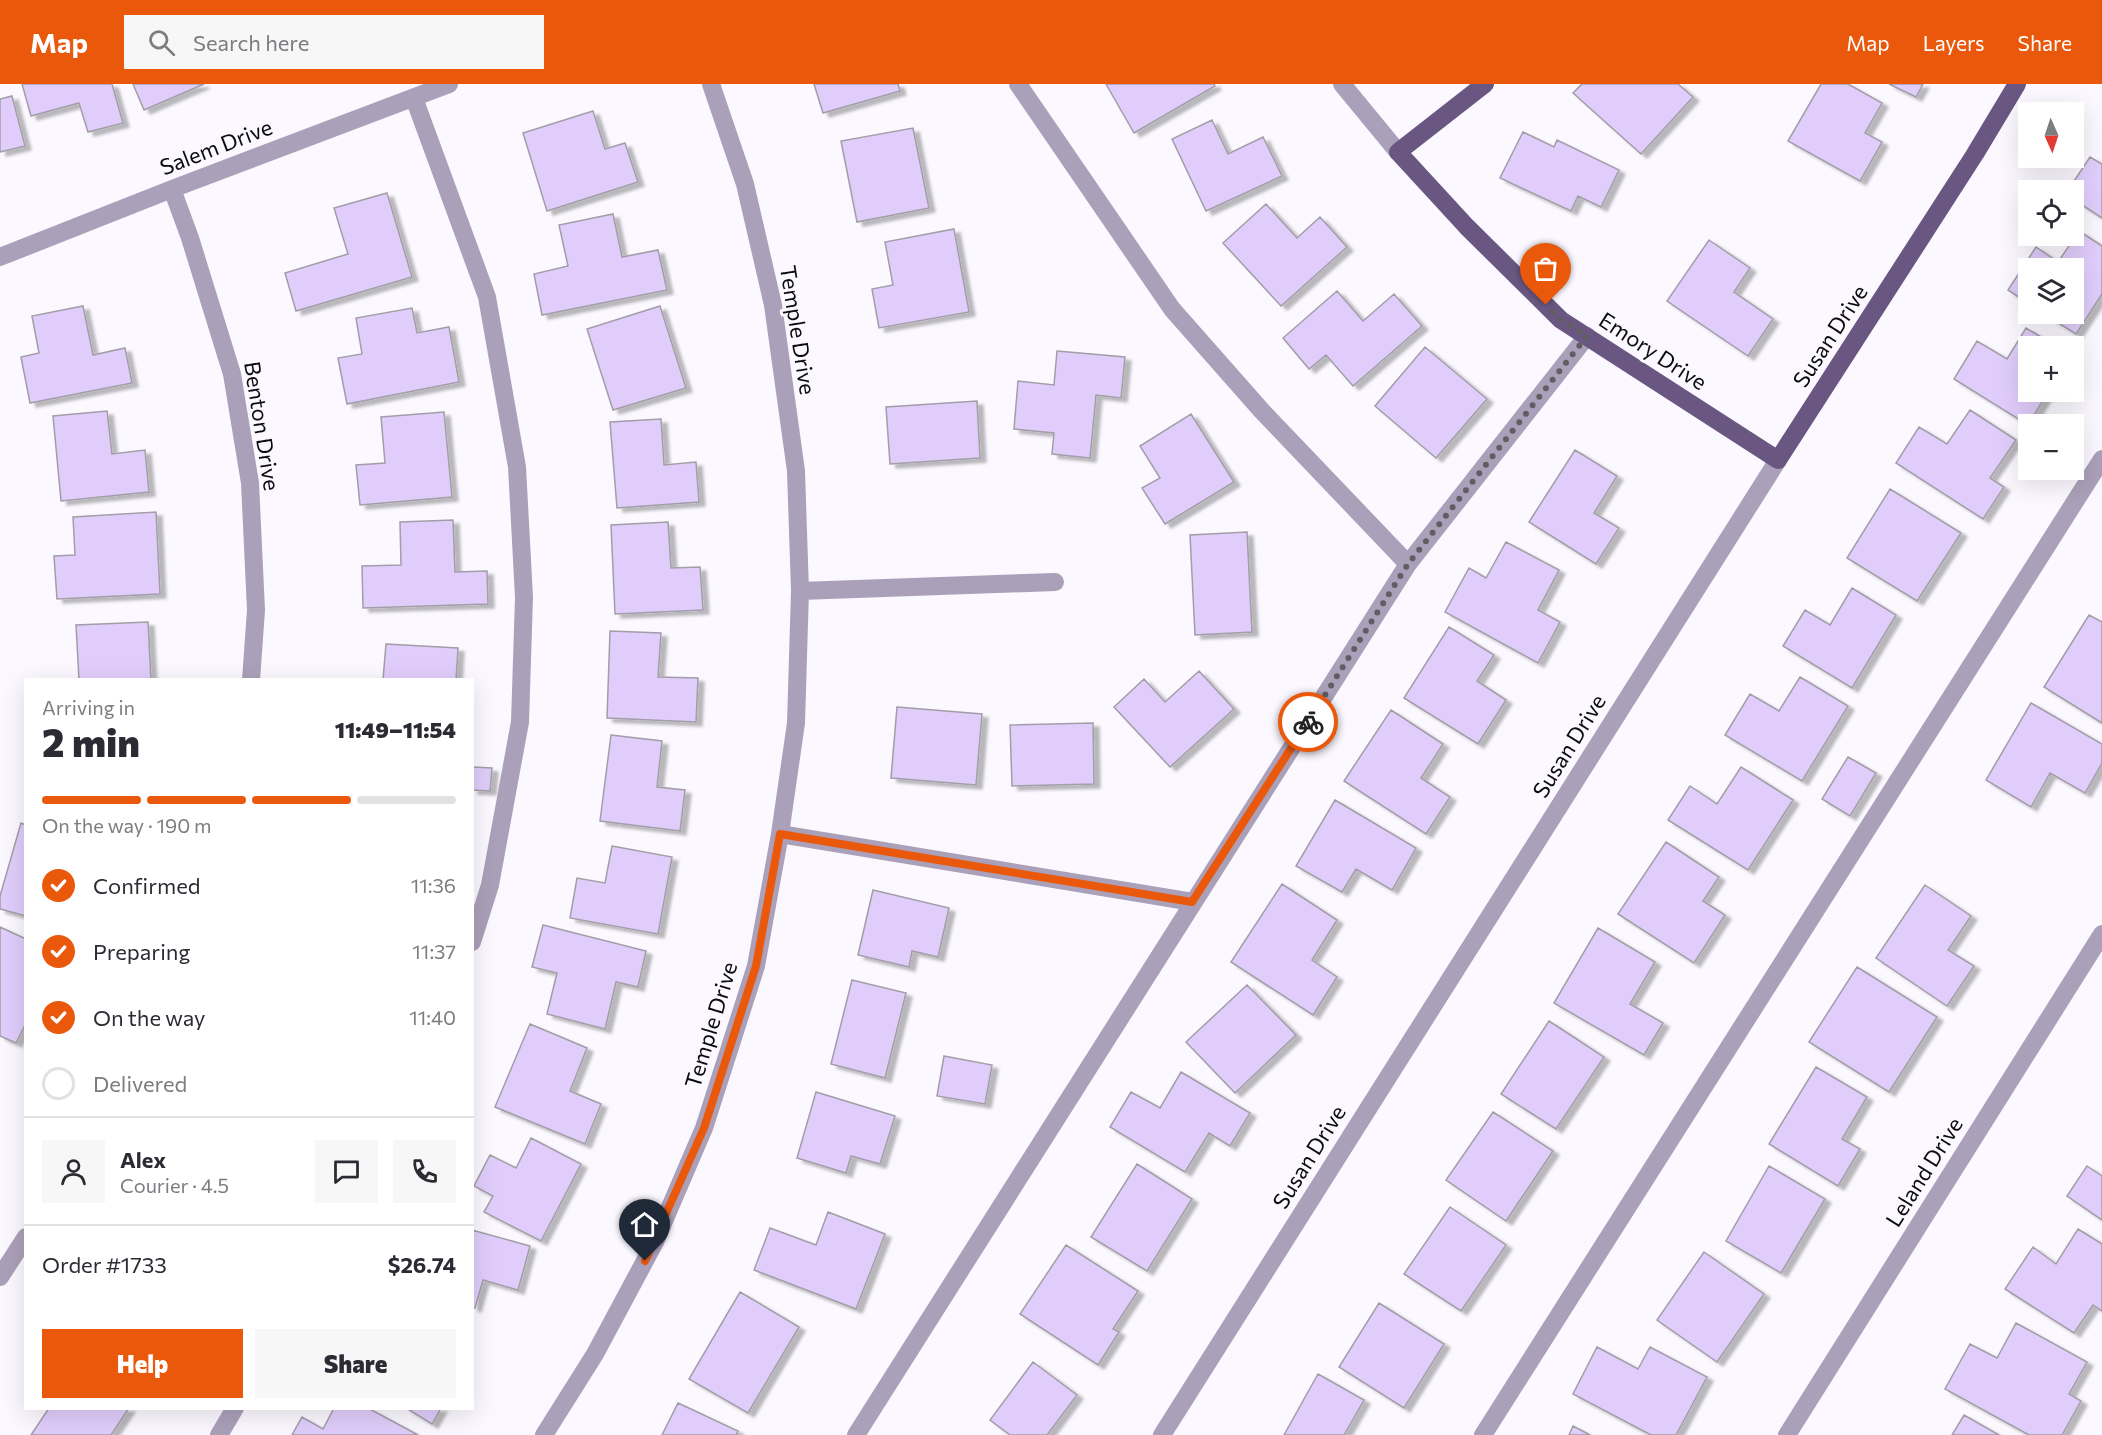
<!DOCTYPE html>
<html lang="en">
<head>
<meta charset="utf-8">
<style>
  body { margin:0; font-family:Commissioner,sans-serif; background:#f7f7f7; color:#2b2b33; height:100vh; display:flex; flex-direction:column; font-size:22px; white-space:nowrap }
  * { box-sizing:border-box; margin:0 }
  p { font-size:20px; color:#7c7c81 }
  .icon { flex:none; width:33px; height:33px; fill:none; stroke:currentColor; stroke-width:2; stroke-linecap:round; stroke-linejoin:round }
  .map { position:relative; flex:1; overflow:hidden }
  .sheet { position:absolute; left:24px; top:594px; width:450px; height:732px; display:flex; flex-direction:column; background:#fff; border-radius:0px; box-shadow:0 6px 24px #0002 }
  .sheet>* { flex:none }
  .needle { width:39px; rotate:177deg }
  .tools { position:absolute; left:2018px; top:18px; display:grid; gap:12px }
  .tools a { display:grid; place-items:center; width:66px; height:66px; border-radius:0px; background:#fff; box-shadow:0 6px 24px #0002; font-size:30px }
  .pin { position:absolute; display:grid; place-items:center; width:51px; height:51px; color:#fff; margin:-62px -26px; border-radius:50% 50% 50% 0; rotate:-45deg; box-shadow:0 0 6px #0007 }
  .pin .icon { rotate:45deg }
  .courier { position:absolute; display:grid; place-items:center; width:60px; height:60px; margin:-30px; border:4px solid #ea580c; border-radius:50%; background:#fff; color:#222; box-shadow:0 2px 8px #0007 }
  .summary em { font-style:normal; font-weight:800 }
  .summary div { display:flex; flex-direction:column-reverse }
  .summary { display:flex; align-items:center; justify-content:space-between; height:102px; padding:0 18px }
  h1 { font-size:39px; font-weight:800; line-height:45px }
  .bar { display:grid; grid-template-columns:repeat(4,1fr); gap:9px 6px; align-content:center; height:72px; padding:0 18px }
  .bar i { height:8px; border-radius:4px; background:#e1e1e2 }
  .bar .on { background:#ea580c }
  .bar p { grid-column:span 4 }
  .line { display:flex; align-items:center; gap:15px; padding:0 18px; border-top:2px solid #e1e1e2 }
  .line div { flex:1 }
  .round { display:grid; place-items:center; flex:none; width:63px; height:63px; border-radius:0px; background:#f7f7f7 }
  ol { padding:0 18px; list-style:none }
  li { display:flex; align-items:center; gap:18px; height:66px }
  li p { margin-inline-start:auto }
  li .icon { padding:6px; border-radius:50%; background:#ea580c; color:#fff; stroke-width:4 }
  li:last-child { color:#7c7c81 }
  li i { width:33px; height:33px; border:3px solid #e1e1e2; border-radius:50% }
  .button { display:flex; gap:12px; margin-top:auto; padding:12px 18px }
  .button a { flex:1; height:69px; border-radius:0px; background:#ea580c; color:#fff; font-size:24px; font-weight:800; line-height:69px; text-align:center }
  .button a+a { background:#f7f7f7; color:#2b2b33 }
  header { display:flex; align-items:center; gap:36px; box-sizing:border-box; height:84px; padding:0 30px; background:#ea580c; color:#fff }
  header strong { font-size:28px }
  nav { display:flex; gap:33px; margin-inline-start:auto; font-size:21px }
  .search { width:420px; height:54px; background:#f7f7f7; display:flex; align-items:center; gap:15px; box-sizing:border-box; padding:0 21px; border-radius:0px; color:#7c7c81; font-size:22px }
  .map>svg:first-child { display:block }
  .building { fill:#e0cdfb; stroke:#a29ea7; stroke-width:1.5; filter:url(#shadow) }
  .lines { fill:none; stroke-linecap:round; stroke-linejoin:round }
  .minor { stroke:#aba0b9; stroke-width:18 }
  .major { stroke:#695782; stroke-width:18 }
  .done { stroke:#605e62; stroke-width:6; stroke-dasharray:0 10.8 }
  .route { stroke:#ea580c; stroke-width:8 }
  .labels { text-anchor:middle; stroke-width:6; stroke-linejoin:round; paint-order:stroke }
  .street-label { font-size:22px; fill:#0c0b0e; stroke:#fbf9ff }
</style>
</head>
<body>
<header>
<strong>Map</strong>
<div class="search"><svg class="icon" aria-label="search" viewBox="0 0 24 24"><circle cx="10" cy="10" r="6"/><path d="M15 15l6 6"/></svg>Search here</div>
<nav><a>Map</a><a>Layers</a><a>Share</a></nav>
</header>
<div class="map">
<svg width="2102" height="1351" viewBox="0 0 2102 1351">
  <defs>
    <filter id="shadow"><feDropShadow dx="6" dy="4" stdDeviation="1.5" flood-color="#0004"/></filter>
  </defs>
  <rect width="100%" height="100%" fill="#fbf9ff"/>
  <!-- building -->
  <path class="building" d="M22,0h90l11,39 -35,9 -9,-29 -48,13z
    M133,0h71l-60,26z
    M814,0h84l2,7 -77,22z
    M1106,0h108l1,2 -81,47z
    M1582,0h96l15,13 -52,57 -68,-61z
    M1821,0h27l34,19 -17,30 17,9 -22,39 -72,-40z
    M1889,0h34l-7,13z
    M12,12l13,50 -25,6v-53z
    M593,27l12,38 20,-6 13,39 -91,29 -24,-78z
    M1212,36l16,34 35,-17 19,39 -76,35 -34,-72z
    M913,44l16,80 -72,14 -16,-81z
    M1523,48l31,15 3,-7 62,30 -18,37 -23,-11 -7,15 -71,-33z
    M2090,73l12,7v54l-29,-19v-9h-5z
    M387,109l25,84 -116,34 -11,-38 63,-19 -14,-46z
    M1266,120l31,34 23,-21 27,30 -66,59 -58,-63z
    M613,130l9,43 36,-7 9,40 -125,25 -8,-41 34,-8 -9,-41z
    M954,145l15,83 -90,16 -7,-39 21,-4 -8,-43z
    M2079,147l23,15v48l-26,40 -32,-20h29v-46h-45v35l-20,-13 28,-43 22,15z
    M1709,156l41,28 -16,24 39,27 -25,37 -81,-55z
    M1337,207l26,30 31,-27 28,32 -69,60 -27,-31 -17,14 -26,-31z
    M83,222l10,49 32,-7 7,35 -102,20 -9,-46 18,-4 -7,-37z
    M660,222l26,82 -73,22 -26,-81z
    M412,224l5,25 32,-6 10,55 -112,22 -9,-46 24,-4 -6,-36z
    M2026,244l30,18h-28v46h20l-20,33 -74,-46 23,-38 30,18z
    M1425,263l62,52 -51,59 -61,-52z
    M1057,267l68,6 -4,41 -25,-3 -6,63 -38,-4 2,-21 -40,-4 4,-48 36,4z
    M977,317l3,57 -90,6 -4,-57z
    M1970,326l46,30 -26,38 14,9 -21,32 -87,-56 23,-36 28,17z
    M107,327l5,43 33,-4 4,42 -88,9 -8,-85z
    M444,328l8,85 -92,8 -4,-40 29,-2 -4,-46z
    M1191,330l43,68 -69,42 -23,-36 18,-10 -20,-32z
    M661,335l3,46 32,-3 3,40 -82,6 -7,-86z
    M1575,366l42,26 -23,37 25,15 -23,36 -67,-42z
    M1890,405l71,44 -44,68 -70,-43z
    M156,428l4,82 -103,5 -3,-43 21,-1 -2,-38z
    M453,436l2,52 32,-1 1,33 -125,4 -1,-42 39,-1 -1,-43z
    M668,438l3,46 29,-1 3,43 -88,4 -4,-89z
    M1247,448l5,100 -57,3 -5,-100z
    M1506,458l53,28 -21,40 22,12 -22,41 -93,-51 24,-44 17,10z
    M1852,504l44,27 -44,73 -69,-42 22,-36 25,15z
    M2089,531l13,7v101l-58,-36z
    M148,538l3,58h-72l-3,-55z
    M1449,543l45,28 -17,26 29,19 -28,44 -74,-46z
    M610,547l51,2 -3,44 40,1 -2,44 -89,-4z
    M386,560l72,4 -2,32h-73z
    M1199,587l35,38 -64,58 -56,-60 30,-28 21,23z
    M1800,593l48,29 -46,75 -77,-46 25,-41 29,17z
    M2031,619l71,41v19l-17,30 -35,-20 -19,34 -45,-27z
    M897,623l85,7 -6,71 -85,-7z
    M1391,626l52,34 -22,34 29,19 -24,37 -82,-53z
    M1093,639l1,61 -82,2 -2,-61z
    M611,651l51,6 -5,46 28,3 -5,41 -80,-10z
    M1848,673l28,16 -26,43 -28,-17z
    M472,683l20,1 -2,23 -18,-1z
    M1741,683l52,33 -45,70 -80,-50 22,-34 27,18z
    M1335,716l81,48 -24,42 -36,-21 -14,23 -46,-26z
    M21,739l5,2v91l-26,-7v-13z
    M1666,758l53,35 -16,24 22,14 -31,48 -76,-49z
    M612,762l60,11 -14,77 -88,-16 7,-40 28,5z
    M1282,800l55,36 -25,40 25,17 -24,38 -82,-53z
    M1925,801l46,31 -23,34 26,16 -27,40 -71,-48z
    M873,806l76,18 -11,49 -26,-6 -3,16 -51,-12z
    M543,841l103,26 -8,36 -22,-5 -11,47 -58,-15 10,-41 -25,-6z
    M0,843l26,12v84l-10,20 -16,-7z
    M1598,844l57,34 -25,42 33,19 -19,32 -90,-52z
    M1857,883l80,50 -48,75 -80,-50z
    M852,896l54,13 -21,85 -54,-14z
    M1247,901l49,50 -61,58 -49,-51z
    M1549,937l55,36 -48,72 -55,-35z
    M530,940l57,24 -17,43 31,13 -16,40 -90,-37z
    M944,972l48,9 -7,39 -48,-8z
    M1816,983l51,30 -25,42 18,10 -22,37 -69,-42z
    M1181,988l69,41 -20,33 -21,-13 -24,39 -75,-45 21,-35 29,16z
    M816,1008l79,24 -15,48 -29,-8 -5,17 -49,-15z
    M1493,1028l60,39 -47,70 -60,-41z
    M531,1054l50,26 -40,77 -57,-29 9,-16 -19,-10 16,-31 26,13z
    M1137,1080l55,35 -45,72 -56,-34z
    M1769,1082l56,33 -44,74 -55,-32z
    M2087,1082l15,10v44l-35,-24z
    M1450,1123l56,38 -45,66 -57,-37z
    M828,1128l57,22 -29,75 -102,-39 16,-42 46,17z
    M2078,1145l24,15v67l-9,-6 -19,28 -69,-44 28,-42 23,17z
    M472,1146l58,16 -12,44 -35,-10 -8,28 -3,-1z
    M1066,1161l72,46 -25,38 6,3 -21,33 -78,-51z
    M1704,1168l60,42 -47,68 -60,-42z
    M740,1208l59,35 -51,86 -59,-34z
    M1379,1219l65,41 -40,64 -65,-41z
    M2016,1239l71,39 -18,32 12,7 -19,34h-33l-84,-46 25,-45 27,14z
    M1597,1263l41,22 12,-22 57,30 -31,58h-25l-78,-41z
    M1033,1278l44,33 -30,40h-37l-20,-15z
    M1318,1290l46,26 -20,35h-60z
    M678,1319l60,28 -2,4h-74z
    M49,1324h80l-18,27h-80z
    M334,1324h34l50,27h-126l10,-18 21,12z
    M406,1324h35l-9,16z
    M1964,1331l35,20h-47z
    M1573,1342l17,9h-21z"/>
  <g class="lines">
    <!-- minor -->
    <path class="minor" d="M1018,0l154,225 89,101 147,154
      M1342,0l56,68
      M414,14l73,199 30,170 7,130 -4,125 -30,163 -18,57
      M172,105l18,49 42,136 18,109 6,127 -5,70
      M0,173l172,-68 277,-105
      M800,507l255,-9
      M780,750l413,68
      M0,1193l26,-40
      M219,1351l16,-27
      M544,1351l51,-81 60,-112 49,-114 52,-162 24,-132 16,-111 4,-132 -4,-120 -23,-166 -28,-121 -34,-100
      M856,1351l552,-871 179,-228
      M1162,1351l616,-975
      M1483,1351l619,-976
      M1787,1351l315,-501"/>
    <!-- major -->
    <path class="major" d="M1485,0l-87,68 69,75 94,93 217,140 197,-306 42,-70"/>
  </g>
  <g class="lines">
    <!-- done -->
    <path class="done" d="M1308,638l100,-158 179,-228 -26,-16 -15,-15"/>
    <!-- route -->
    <path class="route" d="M645,1177l59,-133 52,-162 24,-132 412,68 116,-180"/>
  </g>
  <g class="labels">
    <!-- street labels -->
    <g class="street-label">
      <text transform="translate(216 63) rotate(-21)" y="8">Salem Drive</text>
      <text transform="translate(798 246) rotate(81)" y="8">Temple Drive</text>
      <text transform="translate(1830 252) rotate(-57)" y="8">Susan Drive</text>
      <text transform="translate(1653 267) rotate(33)" y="8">Emory Drive</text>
      <text transform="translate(262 342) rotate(81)" y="8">Benton Drive</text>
      <text transform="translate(1569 662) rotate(-58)" y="8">Susan Drive</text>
      <text transform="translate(711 941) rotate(-73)" y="8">Temple Drive</text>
      <text transform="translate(1309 1073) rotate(-58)" y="8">Susan Drive</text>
      <text transform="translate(1924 1088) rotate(-58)" y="8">Leland Drive</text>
    </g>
  </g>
</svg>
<div class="tools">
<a><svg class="needle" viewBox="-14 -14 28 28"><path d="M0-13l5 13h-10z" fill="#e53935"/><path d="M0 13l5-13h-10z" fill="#7c7c81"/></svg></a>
<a><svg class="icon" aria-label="locate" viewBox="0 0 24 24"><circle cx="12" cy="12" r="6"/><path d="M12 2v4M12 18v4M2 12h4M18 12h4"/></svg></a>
<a><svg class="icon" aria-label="layers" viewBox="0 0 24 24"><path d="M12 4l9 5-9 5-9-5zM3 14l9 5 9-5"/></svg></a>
<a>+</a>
<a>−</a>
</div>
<div class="pin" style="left:1546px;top:221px;background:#ea580c"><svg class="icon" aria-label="bag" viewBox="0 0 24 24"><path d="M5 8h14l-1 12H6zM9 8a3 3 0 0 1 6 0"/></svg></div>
<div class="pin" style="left:645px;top:1177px;background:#1f2937"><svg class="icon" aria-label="home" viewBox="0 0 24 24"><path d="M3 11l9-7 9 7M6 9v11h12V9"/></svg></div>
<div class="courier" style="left:1308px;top:638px"><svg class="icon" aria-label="bike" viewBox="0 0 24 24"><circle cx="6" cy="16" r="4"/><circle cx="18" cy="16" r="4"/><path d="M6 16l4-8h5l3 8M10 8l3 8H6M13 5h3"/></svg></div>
<section class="sheet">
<div class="summary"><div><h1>2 min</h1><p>Arriving in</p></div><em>11:49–11:54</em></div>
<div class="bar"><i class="on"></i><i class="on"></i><i class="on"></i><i></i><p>On the way · 190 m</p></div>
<ol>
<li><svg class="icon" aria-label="check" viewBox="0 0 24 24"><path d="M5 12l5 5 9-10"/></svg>Confirmed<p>11:36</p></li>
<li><svg class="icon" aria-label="check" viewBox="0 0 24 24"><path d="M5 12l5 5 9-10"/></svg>Preparing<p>11:37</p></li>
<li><svg class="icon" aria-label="check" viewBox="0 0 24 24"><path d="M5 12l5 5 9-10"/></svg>On the way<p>11:40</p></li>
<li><i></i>Delivered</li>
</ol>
<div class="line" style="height:108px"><a class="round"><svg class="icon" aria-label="person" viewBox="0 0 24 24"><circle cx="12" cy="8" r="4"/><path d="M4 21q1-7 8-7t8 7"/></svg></a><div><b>Alex</b><p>Courier · 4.5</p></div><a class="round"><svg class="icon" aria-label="chat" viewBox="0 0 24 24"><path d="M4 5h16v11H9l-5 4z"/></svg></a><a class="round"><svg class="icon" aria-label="phone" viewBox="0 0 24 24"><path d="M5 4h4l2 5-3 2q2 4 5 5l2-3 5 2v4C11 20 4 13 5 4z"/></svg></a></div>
<div class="line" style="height:78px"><div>Order #1733</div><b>$26.74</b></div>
<div class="button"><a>Help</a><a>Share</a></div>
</section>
</div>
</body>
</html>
